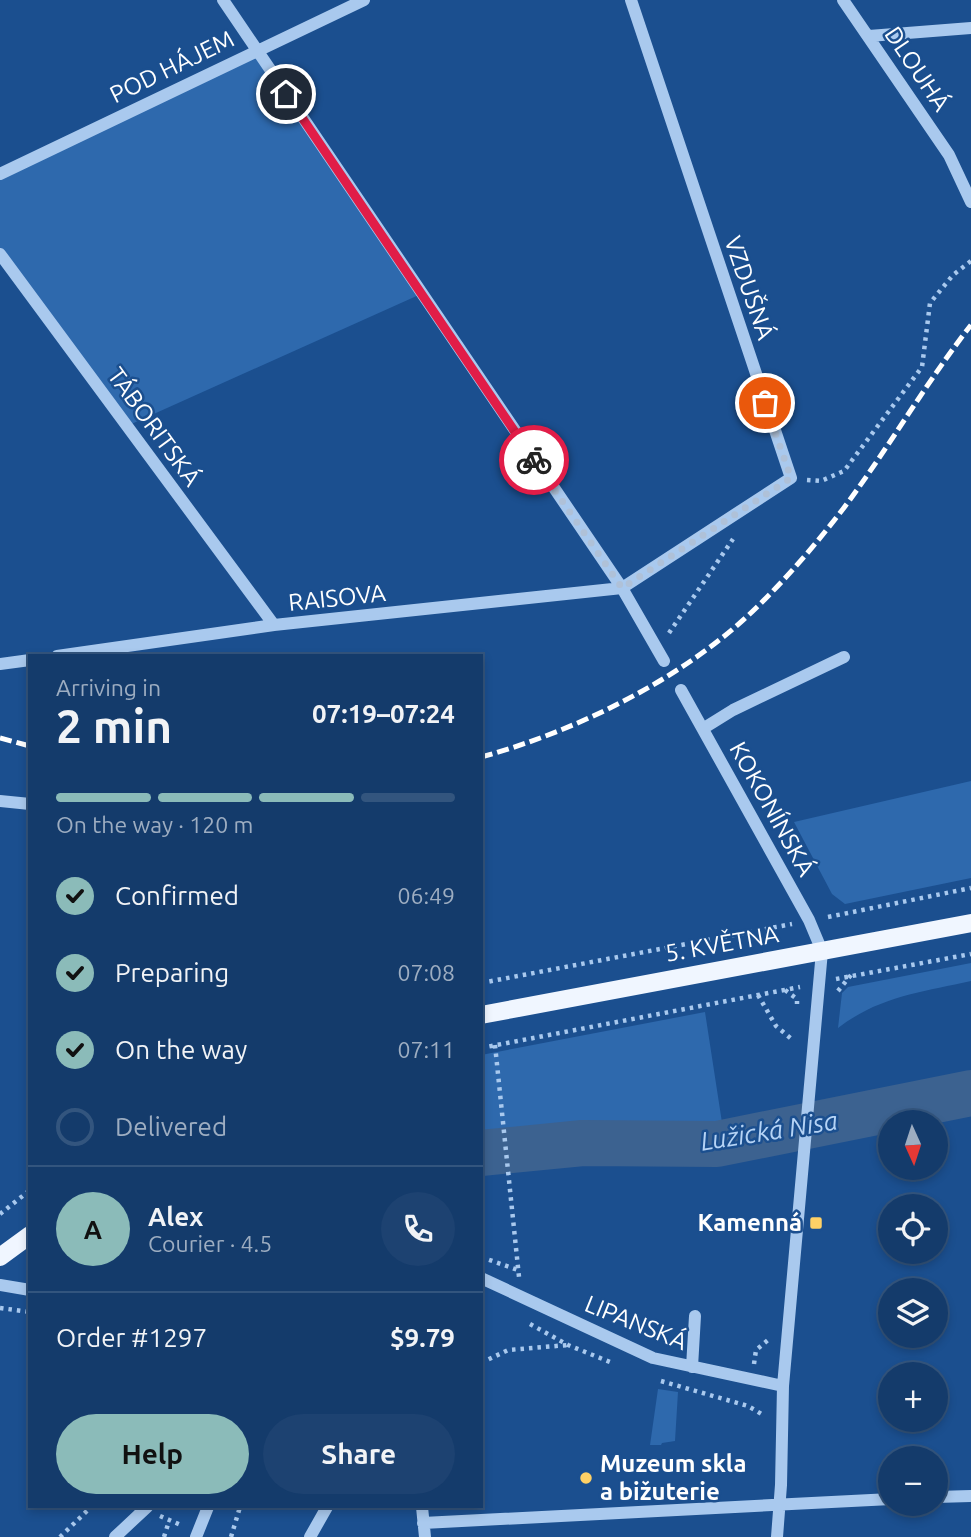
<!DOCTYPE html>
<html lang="en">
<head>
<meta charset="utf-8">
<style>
  body { margin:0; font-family:Ubuntu,sans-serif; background:#1d4271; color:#f1f3f6; height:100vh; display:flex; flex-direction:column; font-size:26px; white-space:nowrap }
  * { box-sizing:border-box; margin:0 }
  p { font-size:23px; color:#9dadc1 }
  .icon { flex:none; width:38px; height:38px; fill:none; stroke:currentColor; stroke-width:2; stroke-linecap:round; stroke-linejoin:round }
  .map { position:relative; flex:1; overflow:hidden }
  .sheet { position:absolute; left:28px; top:654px; width:455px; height:854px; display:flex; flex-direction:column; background:#143b6b; border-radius:0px; box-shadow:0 4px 10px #0003,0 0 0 2px #33557e }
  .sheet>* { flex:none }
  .needle { width:46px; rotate:177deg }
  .fabs { position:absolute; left:878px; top:1110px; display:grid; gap:14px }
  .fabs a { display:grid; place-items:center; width:70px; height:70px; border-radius:50%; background:#143b6b; box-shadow:0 4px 10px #0003,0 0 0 2px #33557e; font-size:35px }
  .pin { position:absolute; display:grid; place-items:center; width:60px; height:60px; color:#fff; margin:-30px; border:4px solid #fff; border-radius:50%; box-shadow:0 2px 7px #0007 }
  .courier { position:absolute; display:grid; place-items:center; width:70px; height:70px; margin:-35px; border:5px solid #e11d48; border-radius:50%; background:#fff; color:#222; box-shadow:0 2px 9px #0007 }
  .overview em { font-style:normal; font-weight:700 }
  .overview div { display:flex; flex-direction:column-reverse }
  .overview { display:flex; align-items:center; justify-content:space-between; height:119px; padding:0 28px }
  h1 { font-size:46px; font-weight:700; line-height:52px }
  .bar { display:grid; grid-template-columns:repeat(4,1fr); gap:10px 7px; align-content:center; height:84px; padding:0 28px }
  .bar i { height:9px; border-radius:5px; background:#33557e }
  .bar .on { background:#8bbbb9 }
  .bar p { grid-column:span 4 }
  .line { display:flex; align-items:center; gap:18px; padding:0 28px; border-top:2px solid #33557e }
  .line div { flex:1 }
  .round { display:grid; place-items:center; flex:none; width:74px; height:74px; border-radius:37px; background:#1d4271 }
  ol { padding:0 28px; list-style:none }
  li { display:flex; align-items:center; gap:21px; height:77px }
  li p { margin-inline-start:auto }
  li .icon { padding:7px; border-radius:50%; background:#8bbbb9; color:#111; stroke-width:4 }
  li:last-child { color:#9dadc1 }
  li i { width:38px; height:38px; border:4px solid #33557e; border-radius:50% }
  .primary-button { display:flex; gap:14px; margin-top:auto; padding:14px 28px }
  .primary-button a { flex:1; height:80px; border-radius:42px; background:#8bbbb9; color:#111; font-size:28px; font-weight:700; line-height:80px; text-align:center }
  .primary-button a+a { background:#1d4271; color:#f1f3f6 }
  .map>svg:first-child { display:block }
  .green { fill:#2e69ad }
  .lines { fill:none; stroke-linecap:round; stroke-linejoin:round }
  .river { stroke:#3c6290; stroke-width:46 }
  .path { stroke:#a9c9ee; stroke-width:4.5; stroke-dasharray:3.5 5; stroke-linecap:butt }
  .minor { stroke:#a9c9ee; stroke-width:12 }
  .major { stroke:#f0f6ff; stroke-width:18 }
  .rail { stroke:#fff; stroke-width:5; stroke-dasharray:12 5; stroke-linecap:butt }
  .done { stroke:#afc1d8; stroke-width:7; stroke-dasharray:0 12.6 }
  .route { stroke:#e11d48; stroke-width:9 }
  .poi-dot { fill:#ffd166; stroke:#1b4f8f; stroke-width:2.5 }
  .labels { text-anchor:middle; stroke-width:5; stroke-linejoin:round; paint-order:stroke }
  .street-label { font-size:24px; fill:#fff; stroke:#1b4f8f }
  .poi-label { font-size:24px; font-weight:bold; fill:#fff; stroke:#1b4f8f; text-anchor:end }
  .water-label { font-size:26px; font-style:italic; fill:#b5d3f5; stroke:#1b4f8f }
</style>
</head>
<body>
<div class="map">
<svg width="971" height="1537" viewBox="0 0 971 1537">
  <rect width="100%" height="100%" fill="#1b4f8f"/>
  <!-- green -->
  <path class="green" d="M256,50l165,244 -294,132 -127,-172v-80z
    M971,781v97l-126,26 -13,-10 -38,-72z
    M971,963v18c-49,11 -91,15 -133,47l4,-35 6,-6z
    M705,1012l18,117 -227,3 -15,5v-82z
    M658,1389l20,3 -3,49 -13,2 -1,2h-11z"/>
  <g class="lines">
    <!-- river -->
    <path class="river" d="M481,1153l102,-10 134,1 254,-51"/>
    <!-- path -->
    <path class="path" d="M807,480l14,1 23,-10 78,-104 8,-64 23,-28 18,-14
      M669,633l64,-94
      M828,917l143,-29
      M836,979l135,-25
      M481,983l311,-59
      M785,990l12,9v5
      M838,991l13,-16
      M758,995l18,31 18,15
      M495,1045l24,232
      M481,1048l319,-61
      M0,1214l30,-24
      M481,1257l37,13
      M0,1308l30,4
      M530,1324l38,21 42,17
      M481,1363l27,-13 60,-5
      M754,1364l2,-14 12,-10
      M661,1381l87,25 17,10
      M160,1516l21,9
      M60,1537l31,-30
      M164,1537l5,-16
      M231,1537l9,-30"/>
    <!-- minor -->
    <path class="minor" d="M223,0l399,588 42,73
      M843,0l106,155 22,47
      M869,36l102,-8
      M0,174l364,-174
      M0,254l274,371
      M57,656l217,-31 348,-37 169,-110 -160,-478
      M0,664l30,-4
      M681,690l128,230 13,31 -39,435 -2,99 -4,52
      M704,728l29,-18 111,-53
      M0,801l30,3
      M481,1278l172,80 130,28
      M0,1285l30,5
      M692,1367l3,-51
      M936,1497l35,-1
      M422,1507l3,30
      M423,1523l468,-24
      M115,1537l32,-30
      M196,1537l12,-30
      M310,1537l17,-30"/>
    <!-- major -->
    <path class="major" d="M481,1015l490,-92
      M0,1257l30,-22"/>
    <!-- rail -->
    <path class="rail" d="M0,738l30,8
      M481,757c96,-26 203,-79 274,-148 32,-31 61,-65 88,-100 45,-60 82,-125 128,-184"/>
  </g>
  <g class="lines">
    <!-- done -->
    <path class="done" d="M534,460l88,128 169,-110 -26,-75"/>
    <!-- route -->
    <path class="route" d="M286,94l248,366"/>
  </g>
  <!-- markers -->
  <g class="poi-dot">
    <rect x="809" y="1216" width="14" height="14" rx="3.5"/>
    <circle cx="586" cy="1478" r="7"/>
  </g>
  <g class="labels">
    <!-- street labels -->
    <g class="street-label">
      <text transform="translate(172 67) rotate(-26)" y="8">POD HÁJEM</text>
      <text transform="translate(917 69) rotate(56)" y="8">DLOUHÁ</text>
      <text transform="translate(749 288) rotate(71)" y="8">VZDUŠNÁ</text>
      <text transform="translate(154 427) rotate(54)" y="8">TÁBORITSKÁ</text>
      <text transform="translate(337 598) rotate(-6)" y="8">RAISOVA</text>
      <text transform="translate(772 809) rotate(61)" y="8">KOKONÍNSKÁ</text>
      <text transform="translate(722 944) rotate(-10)" y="8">5. KVĚTNA</text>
      <text transform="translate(636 1323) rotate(22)" y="8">LIPANSKÁ</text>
    </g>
    <!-- poi labels -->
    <g class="poi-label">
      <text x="802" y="1231">Kamenná</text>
      <text x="600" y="1472" text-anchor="start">Muzeum skla<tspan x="600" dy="28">a bižuterie</tspan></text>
    </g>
    <!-- water labels -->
    <g class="water-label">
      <text transform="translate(769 1131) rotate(-9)" y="9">Lužická Nisa</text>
    </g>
  </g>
</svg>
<div class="fabs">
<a><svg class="needle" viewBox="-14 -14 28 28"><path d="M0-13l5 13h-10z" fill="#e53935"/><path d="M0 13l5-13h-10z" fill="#9dadc1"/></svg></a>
<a><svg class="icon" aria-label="locate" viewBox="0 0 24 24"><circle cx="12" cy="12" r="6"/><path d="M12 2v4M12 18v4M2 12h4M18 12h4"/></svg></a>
<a><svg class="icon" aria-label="layers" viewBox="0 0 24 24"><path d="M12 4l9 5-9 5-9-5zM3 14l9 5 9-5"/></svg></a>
<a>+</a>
<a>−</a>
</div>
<div class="pin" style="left:765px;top:403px;background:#ea580c"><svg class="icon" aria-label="bag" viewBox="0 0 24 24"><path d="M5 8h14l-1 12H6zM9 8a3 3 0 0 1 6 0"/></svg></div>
<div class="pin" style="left:286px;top:94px;background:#1f2937"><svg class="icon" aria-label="home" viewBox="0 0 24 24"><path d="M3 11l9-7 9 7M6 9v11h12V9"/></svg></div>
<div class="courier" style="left:534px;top:460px"><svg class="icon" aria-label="bike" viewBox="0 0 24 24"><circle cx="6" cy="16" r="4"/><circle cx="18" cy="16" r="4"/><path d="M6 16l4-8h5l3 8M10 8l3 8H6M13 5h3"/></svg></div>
<section class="sheet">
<div class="overview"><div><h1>2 min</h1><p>Arriving in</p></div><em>07:19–07:24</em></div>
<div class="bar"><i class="on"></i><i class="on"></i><i class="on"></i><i></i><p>On the way · 120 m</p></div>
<ol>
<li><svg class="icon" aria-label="check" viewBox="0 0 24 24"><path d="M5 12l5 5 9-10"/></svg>Confirmed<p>06:49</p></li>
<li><svg class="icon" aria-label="check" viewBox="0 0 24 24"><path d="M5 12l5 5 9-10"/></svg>Preparing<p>07:08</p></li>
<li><svg class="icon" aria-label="check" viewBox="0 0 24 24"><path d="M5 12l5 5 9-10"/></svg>On the way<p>07:11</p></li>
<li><i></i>Delivered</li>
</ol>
<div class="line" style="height:126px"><b class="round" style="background:#8bbbb9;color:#111">A</b><div><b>Alex</b><p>Courier · 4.5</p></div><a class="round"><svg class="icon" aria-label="phone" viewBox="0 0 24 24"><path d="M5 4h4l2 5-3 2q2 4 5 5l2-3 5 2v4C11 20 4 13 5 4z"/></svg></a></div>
<div class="line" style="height:91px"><div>Order #1297</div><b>$9.79</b></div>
<div class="primary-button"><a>Help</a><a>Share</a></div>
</section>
</div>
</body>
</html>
